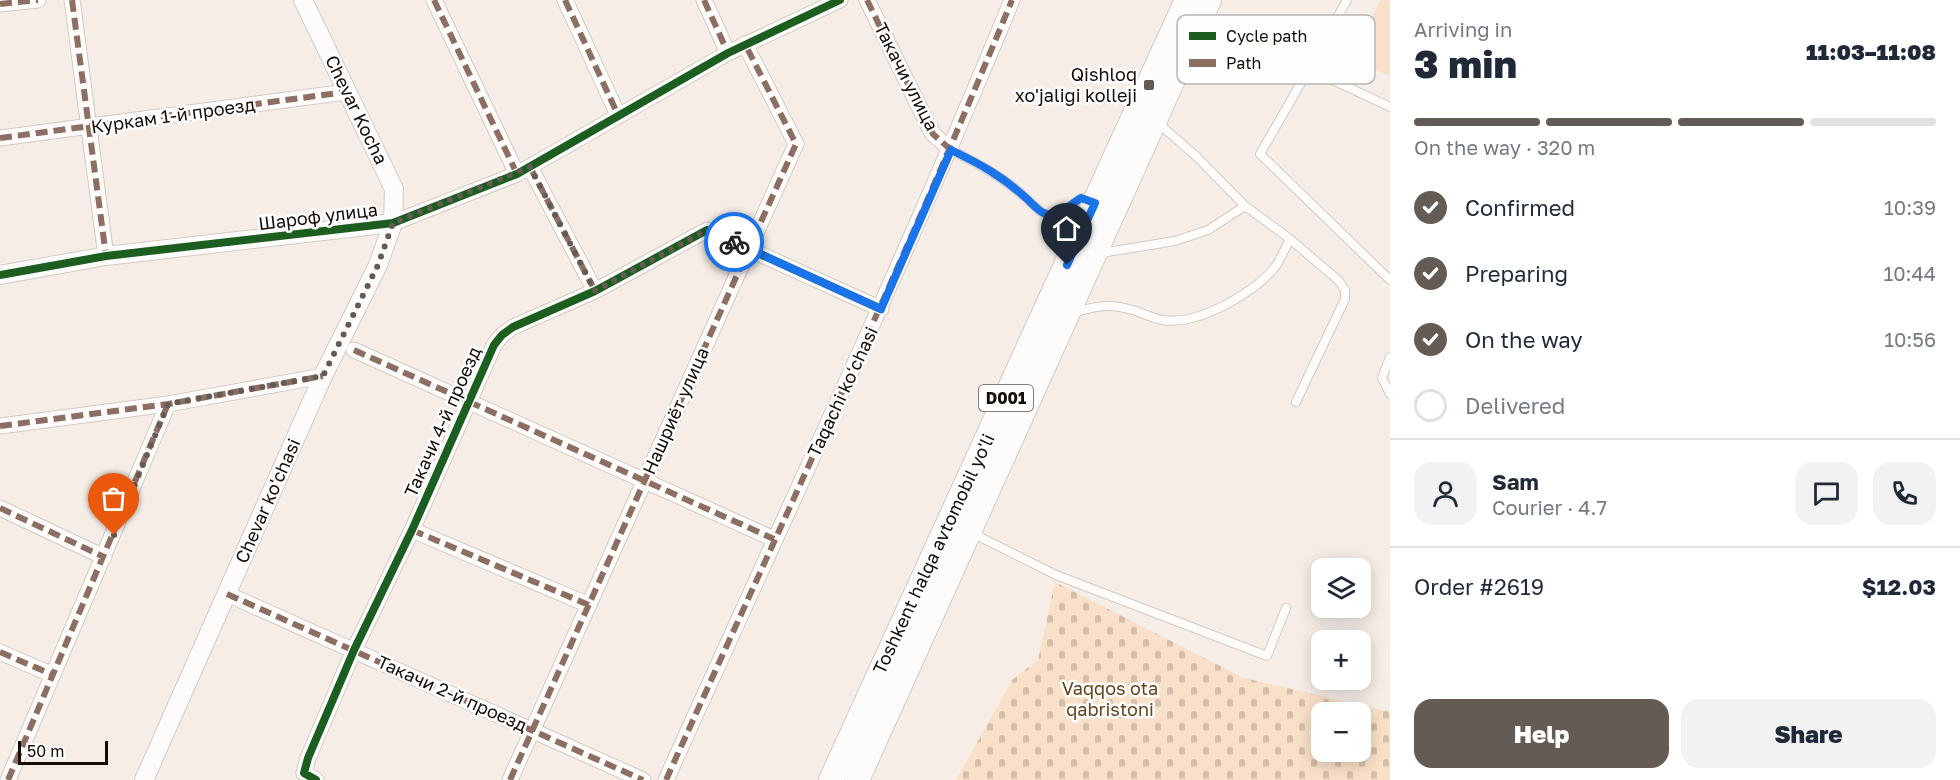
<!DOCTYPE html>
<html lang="en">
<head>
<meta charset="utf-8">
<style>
  body { margin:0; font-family:"Golos Text",sans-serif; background:#f2f2f3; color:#1f2937; height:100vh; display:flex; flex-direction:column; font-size:22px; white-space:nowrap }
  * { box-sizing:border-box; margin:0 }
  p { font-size:20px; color:#747a83 }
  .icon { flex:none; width:33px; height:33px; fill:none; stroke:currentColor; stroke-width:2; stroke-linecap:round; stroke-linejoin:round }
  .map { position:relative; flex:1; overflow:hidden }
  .details { display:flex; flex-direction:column; background:#fff; width:570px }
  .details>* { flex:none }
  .tools { position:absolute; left:1311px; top:558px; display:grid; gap:12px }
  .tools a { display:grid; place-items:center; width:60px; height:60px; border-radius:12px; background:#fff; box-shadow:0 3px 15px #0003; font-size:30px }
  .scale { position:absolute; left:18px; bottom:15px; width:90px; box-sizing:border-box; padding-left:6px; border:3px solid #140c06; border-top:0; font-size:16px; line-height:21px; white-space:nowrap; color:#140c06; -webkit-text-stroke:4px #fefefe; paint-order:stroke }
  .pin { position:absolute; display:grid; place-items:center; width:51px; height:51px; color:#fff; margin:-62px -26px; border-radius:50% 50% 50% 0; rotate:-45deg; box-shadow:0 0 6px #0007 }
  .pin .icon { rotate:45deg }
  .courier { position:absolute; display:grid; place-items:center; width:60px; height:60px; margin:-30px; border:4px solid #1a73e8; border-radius:50%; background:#fff; color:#222; box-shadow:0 2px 8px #0007 }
  .summary em { font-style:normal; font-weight:800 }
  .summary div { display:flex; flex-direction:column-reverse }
  .summary { display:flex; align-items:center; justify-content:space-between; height:102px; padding:0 24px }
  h1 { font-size:39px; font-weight:800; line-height:45px }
  .bar { display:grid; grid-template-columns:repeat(4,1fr); gap:9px 6px; align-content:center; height:72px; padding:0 24px }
  .bar i { height:8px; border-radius:4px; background:#e0e1e3 }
  .bar .current { background:#635b54 }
  .bar p { grid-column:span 4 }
  .line { display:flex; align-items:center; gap:15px; padding:0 24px; border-top:2px solid #e0e1e3 }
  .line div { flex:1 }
  .round { display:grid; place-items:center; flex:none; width:63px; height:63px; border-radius:18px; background:#f2f2f3 }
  ol { padding:0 24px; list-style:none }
  li { display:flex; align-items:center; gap:18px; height:66px }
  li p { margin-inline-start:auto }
  li .icon { padding:6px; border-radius:50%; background:#635b54; color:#fff; stroke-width:4 }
  li:last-child { color:#747a83 }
  li i { width:33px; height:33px; border:3px solid #e0e1e3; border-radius:50% }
  .action { display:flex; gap:12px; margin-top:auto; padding:12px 24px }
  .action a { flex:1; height:69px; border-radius:18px; background:#635b54; color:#fff; font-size:24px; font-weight:800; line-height:69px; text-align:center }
  .action a+a { background:#f2f2f3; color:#1f2937 }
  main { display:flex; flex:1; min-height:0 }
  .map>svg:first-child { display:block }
  .cemetery { fill:url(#cemetery-stones); fill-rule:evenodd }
  .pitch { fill:#f9e0c8 }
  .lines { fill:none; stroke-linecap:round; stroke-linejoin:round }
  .service-casing { stroke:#d2cac3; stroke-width:10 }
  .minor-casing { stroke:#d2cac3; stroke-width:17 }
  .tertiary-casing { stroke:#d2cac3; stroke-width:20 }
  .trunk-casing { stroke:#d2cac3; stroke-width:26 }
  .service { stroke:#fefcfb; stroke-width:8 }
  .minor { stroke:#fefcfb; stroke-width:15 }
  .tertiary { stroke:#fefcfb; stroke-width:18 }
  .trunk { stroke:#fefcfb; stroke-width:24 }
  .quiet { stroke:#8d6e63; stroke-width:6; stroke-dasharray:12 6; stroke-linecap:butt }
  .cycleway-casing { stroke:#fefefe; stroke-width:11 }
  .cycleway { stroke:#1b5e20; stroke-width:8 }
  .done { stroke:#635b54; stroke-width:6; stroke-dasharray:0 10.8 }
  .route { stroke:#1a73e8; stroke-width:8 }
  .poi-dot { fill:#635b54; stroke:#fefefe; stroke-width:2 }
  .labels { text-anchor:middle; stroke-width:5; stroke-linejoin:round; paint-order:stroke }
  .shield { fill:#fefefe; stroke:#5a5550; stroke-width:1.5 }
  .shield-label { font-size:16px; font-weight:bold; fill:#140c06 }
  .poi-label { font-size:18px; fill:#140c06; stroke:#fefefe; text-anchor:end }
  .street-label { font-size:18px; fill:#140c06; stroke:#fefefe }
  .park-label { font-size:18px; fill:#664219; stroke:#fefefe }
  .key { fill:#fefefe; stroke:#b8b5b4; stroke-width:1.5 }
  .key-label { font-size:16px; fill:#140c06 }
</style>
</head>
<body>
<main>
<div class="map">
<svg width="1390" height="780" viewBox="0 0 1390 780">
  <defs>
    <pattern id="cemetery-stones" width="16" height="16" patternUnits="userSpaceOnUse" patternTransform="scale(1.5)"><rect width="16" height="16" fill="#f9e0c8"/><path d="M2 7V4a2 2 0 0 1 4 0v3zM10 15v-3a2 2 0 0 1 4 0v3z" fill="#d5bfaa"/></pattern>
  </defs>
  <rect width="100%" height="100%" fill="#f6eee6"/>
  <!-- cemetery -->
  <path class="cemetery" d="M1055,582l189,96 146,34v68h-434l57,-101 25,-19zM1322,712h38v40h-38z"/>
  <!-- pitch -->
  <path class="pitch" d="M1380,0h10v76l-36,-16z"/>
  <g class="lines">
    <!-- service casing -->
    <g class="service-casing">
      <path id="service" d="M1200,24l109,45 38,-69
        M1390,107l-81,-38 -49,85 130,126
        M1158,123l38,33 49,50 45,33 49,42 6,9v9l-49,103
        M951,150c28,14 52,27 75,48 8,7 16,18 27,17 10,0 19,-12 28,-17l10,3
        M1101,253l74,-12 33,-11 37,-24
        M1073,313c25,-8 38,-10 63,-2 8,3 17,7 26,9 34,6 92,-26 113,-53 6,-8 10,-19 15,-28
        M1390,357l-8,21 8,16
        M970,532l86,43 211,81 19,-48"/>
    </g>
    <!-- minor casing -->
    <g class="minor-casing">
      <path id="minor" d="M72,0l34,256
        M434,0l83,174
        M565,0l53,115
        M704,0l24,53
        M867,0l61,125 5,9 18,16
        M0,4l38,-4
        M0,138l346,-46
        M530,167l65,124
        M393,223l124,-49 211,-121 112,-53
        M354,350l420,189
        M0,426l168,-22 155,-28
        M0,508l104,49
        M412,530l177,75
        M227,594l416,186
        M0,652l53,23
        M8,780l160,-376
        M316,780l-12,-7 4,-15 46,-108 58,-120 82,-185 8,-10 11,-8 82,-36 112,-61 174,79
        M510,780l286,-636 -51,-100
        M666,780c117,-260 238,-517 346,-780"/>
    </g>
    <!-- tertiary casing -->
    <g class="tertiary-casing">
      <path id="tertiary" d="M0,275l106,-19 287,-33
        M144,780l179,-404 55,-111 15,-42 1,-34 -91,-189"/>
    </g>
    <!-- trunk casing -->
    <g class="trunk-casing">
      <path id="trunk" d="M831,780l356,-780
        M857,780l352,-780"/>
    </g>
    <!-- service -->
    <use href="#service" class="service"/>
    <!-- minor -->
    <use href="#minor" class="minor"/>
    <!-- tertiary -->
    <use href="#tertiary" class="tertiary"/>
    <!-- trunk -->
    <use href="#trunk" class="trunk"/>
    <!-- quiet -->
    <path class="quiet" d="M72,0l34,256
      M434,0l83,174
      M565,0l53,115
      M704,0l24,53
      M867,0l61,125 5,9 18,16
      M0,4l38,-4
      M0,138l346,-46
      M530,167l65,124
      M354,350l420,189
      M0,426l168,-22 155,-28
      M0,508l104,49
      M412,530l177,75
      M227,594l416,186
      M0,652l53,23
      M8,780l160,-376
      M510,780l286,-636 -51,-100
      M666,780c117,-260 238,-517 346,-780"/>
    <!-- cycleway casing -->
    <g class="cycleway-casing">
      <path id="cycleway" d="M0,275l106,-19 287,-33 124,-49 211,-121 112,-53
        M316,780l-12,-7 4,-15 46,-108 58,-120 82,-185 8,-10 11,-8 82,-36 112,-61 174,79"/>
    </g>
    <!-- cycleway -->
    <use href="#cycleway" class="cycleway"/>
  </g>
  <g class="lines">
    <!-- done -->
    <path class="done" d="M114,535l54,-131 155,-28 55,-111 15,-42 137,-56 65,124 112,-61 27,12"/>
    <!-- route -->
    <path class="route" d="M734,242l147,67 70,-159c29,14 51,26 75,48 8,7 16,18 27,17 10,-1 19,-12 28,-17l14,5 -28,62"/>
  </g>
  <!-- markers -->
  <rect class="poi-dot" x="1143" y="79" width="12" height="12" rx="3"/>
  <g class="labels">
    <!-- shield labels -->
    <rect class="shield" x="979" y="385" width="54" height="26" rx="4.5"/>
    <g class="shield-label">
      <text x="1006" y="404">D001</text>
    </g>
    <!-- poi labels -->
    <g class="poi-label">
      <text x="1137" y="81">Qishloq<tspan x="1137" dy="21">xo'jaligi kolleji</tspan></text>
    </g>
    <!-- street labels -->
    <g class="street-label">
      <text transform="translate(906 77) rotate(63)" y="6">Такачи улица</text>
      <text transform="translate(356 110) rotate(64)" y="6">Chevar Kocha</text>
      <text transform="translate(173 116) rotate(-8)" y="6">Куркам 1-й проезд</text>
      <text transform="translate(318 217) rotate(-7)" y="6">Шароф улица</text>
      <text transform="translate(843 392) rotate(-65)" y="6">Taqachi koʻchasi</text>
      <text transform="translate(676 411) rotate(-66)" y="6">Нашриёт улица</text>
      <text transform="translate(443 422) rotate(-66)" y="6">Такачи 4-й проезд</text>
      <text transform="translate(268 501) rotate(-66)" y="6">Chevar ko'chasi</text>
      <text transform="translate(934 554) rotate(-65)" y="6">Toshkent halqa avtomobil yo'li</text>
      <text transform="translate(452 694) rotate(24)" y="6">Такачи 2-й проезд</text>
    </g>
    <!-- park labels -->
    <g class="park-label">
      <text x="1110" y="695">Vaqqos ota<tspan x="1110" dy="21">qabristoni</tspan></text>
    </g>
  </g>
  <!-- legend -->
  <rect x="1177" y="15" width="198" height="69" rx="9" class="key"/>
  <rect x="1189" y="32" width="27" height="8" fill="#1b5e20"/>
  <rect x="1189" y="59" width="27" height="8" fill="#8d6e63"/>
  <g class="key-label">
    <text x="1226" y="42">Cycle path</text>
    <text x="1226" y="69">Path</text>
  </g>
</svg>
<div class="tools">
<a><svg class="icon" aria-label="layers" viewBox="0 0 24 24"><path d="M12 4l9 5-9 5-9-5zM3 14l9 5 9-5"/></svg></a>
<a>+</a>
<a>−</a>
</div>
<div class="scale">50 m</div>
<div class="pin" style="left:114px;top:535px;background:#ea580c"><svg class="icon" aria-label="bag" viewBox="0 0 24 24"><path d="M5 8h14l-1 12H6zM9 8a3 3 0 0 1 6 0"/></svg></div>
<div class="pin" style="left:1067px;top:265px;background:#1f2937"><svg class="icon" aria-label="home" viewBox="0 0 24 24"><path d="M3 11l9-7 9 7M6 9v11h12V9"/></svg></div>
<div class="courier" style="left:734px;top:242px"><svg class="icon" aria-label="bike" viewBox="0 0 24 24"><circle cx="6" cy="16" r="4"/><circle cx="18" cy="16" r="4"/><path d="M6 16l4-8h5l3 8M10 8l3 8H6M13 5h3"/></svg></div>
</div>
<section class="details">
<div class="summary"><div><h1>3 min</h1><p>Arriving in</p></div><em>11:03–11:08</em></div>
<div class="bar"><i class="current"></i><i class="current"></i><i class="current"></i><i></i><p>On the way · 320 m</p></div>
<ol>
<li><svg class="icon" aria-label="check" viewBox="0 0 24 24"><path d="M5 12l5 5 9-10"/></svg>Confirmed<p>10:39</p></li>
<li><svg class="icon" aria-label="check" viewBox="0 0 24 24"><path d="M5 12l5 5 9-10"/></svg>Preparing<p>10:44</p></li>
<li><svg class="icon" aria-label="check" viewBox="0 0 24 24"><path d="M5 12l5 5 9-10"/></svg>On the way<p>10:56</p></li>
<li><i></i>Delivered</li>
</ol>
<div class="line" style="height:108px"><a class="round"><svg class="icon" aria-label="person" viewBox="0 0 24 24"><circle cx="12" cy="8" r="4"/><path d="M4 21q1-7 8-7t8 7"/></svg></a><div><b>Sam</b><p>Courier · 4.7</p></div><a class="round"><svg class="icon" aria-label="chat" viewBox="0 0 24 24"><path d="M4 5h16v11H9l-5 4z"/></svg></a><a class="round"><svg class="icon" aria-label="phone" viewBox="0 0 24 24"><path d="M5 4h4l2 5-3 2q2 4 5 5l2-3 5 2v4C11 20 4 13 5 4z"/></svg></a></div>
<div class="line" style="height:78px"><div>Order #2619</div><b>$12.03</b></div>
<div class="action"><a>Help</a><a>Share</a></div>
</section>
</main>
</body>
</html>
